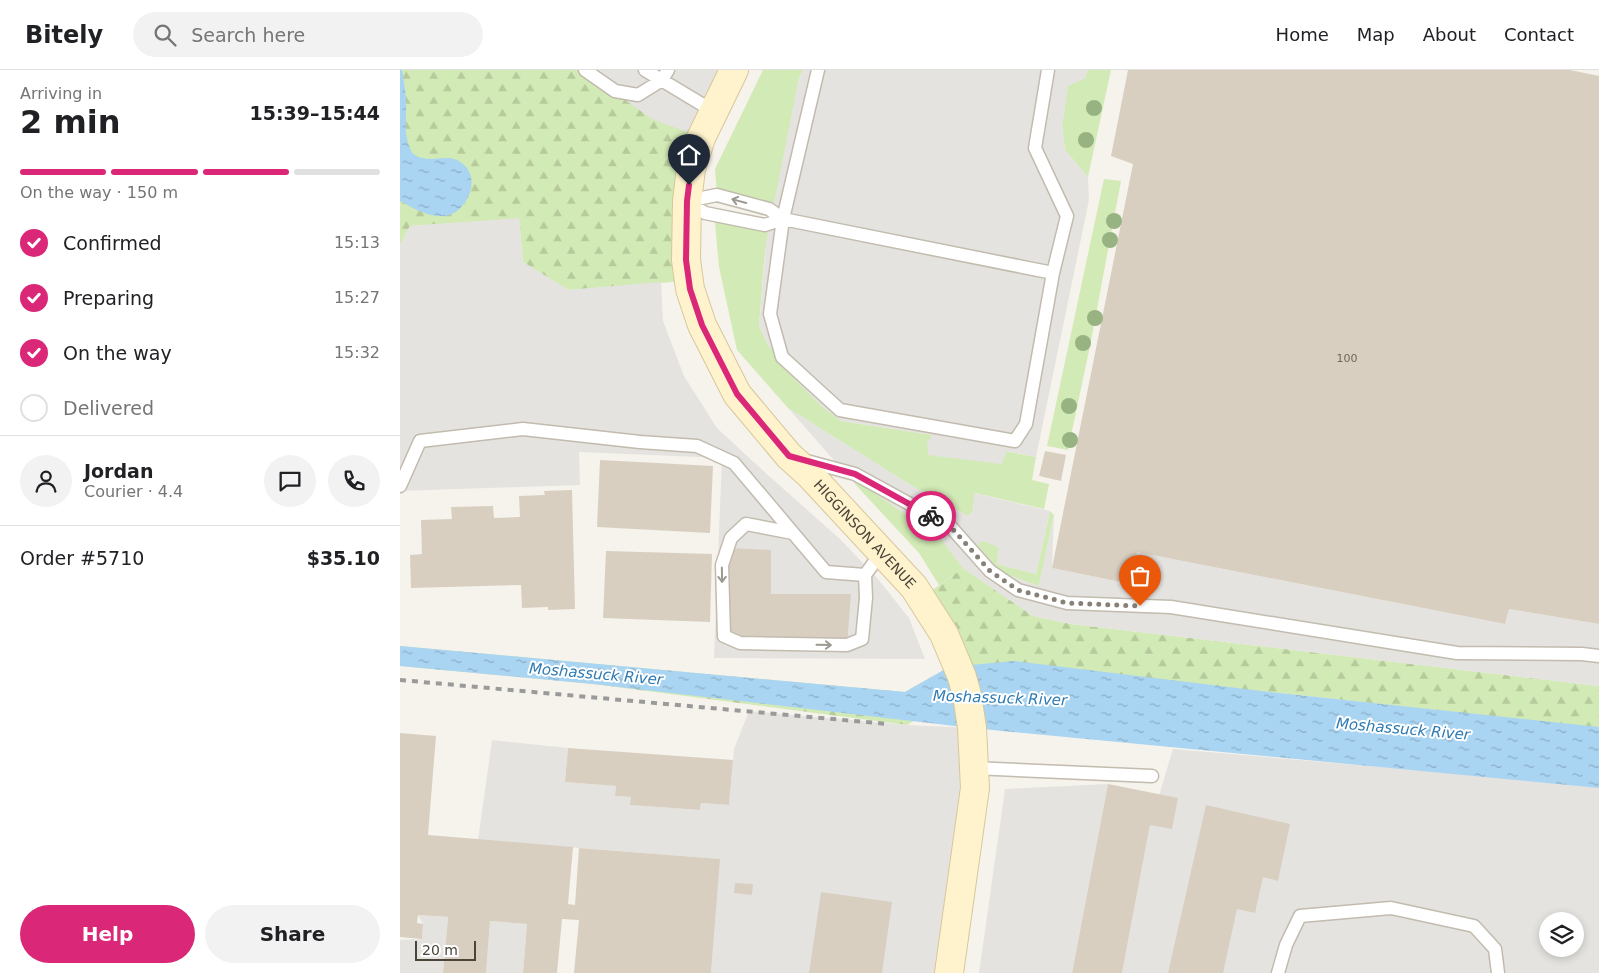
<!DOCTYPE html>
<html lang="en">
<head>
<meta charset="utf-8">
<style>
  body { margin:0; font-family:"DejaVu Sans",sans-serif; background:#f2f2f2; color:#202124; height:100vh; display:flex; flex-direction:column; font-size:19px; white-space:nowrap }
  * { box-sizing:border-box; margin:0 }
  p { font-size:16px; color:#757577 }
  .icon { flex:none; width:28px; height:28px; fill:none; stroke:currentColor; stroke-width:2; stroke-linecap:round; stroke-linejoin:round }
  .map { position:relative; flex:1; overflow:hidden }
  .side { display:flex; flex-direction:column; background:#fff; width:400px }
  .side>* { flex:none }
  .buttons { position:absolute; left:1139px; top:842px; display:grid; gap:10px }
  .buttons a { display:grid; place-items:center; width:45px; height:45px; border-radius:50%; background:#fff; box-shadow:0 2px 8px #0003; font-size:25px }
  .scale { position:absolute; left:15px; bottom:12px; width:61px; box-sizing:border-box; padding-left:5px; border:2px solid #4b4439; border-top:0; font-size:14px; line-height:18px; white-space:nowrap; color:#4b4439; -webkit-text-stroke:4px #fff; paint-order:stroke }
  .pin { position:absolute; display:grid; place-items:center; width:42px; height:42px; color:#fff; margin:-51px -21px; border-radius:50% 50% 50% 0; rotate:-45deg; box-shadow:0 0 5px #0007 }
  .pin .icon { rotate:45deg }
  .courier { position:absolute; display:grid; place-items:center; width:50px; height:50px; margin:-25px; border:4px solid #db2777; border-radius:50%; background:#fff; color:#222; box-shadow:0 1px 6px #0007 }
  .overview em { font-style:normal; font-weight:800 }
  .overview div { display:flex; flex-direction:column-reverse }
  .overview { display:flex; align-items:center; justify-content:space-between; height:85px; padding:0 20px }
  h1 { font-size:32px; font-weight:800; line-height:38px }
  .bar { display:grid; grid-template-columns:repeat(4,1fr); gap:8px 5px; align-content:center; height:60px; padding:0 20px }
  .bar i { height:6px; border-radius:4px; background:#e0e0e0 }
  .bar .on { background:#db2777 }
  .bar p { grid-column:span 4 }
  .line { display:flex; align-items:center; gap:12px; padding:0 20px; border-top:1px solid #e0e0e0 }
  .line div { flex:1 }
  .round { display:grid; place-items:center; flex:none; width:52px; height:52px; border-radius:26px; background:#f2f2f2 }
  ol { padding:0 20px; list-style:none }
  li { display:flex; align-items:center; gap:15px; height:55px }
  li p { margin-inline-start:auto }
  li .icon { padding:5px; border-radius:50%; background:#db2777; color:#fff; stroke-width:4 }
  li:last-child { color:#757577 }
  li i { width:28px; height:28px; border:2px solid #e0e0e0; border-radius:50% }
  .action { display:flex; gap:10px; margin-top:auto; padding:10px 20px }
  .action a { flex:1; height:58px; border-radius:30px; background:#db2777; color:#fff; font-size:20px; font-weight:800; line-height:58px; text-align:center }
  .action a+a { background:#f2f2f2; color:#202124 }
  header { display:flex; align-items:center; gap:30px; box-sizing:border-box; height:70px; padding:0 25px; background:#fff; border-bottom:1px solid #e0e0e0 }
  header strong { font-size:24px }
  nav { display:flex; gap:28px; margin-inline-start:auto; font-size:18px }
  .search { width:350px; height:45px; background:#f2f2f2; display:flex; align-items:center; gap:12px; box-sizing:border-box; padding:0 18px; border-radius:28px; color:#757577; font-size:19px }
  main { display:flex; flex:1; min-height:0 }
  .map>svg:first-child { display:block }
  .green { fill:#d2eab5 }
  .forest { fill:url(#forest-firs) }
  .parking { fill:#e5e3e0; fill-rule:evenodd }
  .water { fill:url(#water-ripples) }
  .building { fill:#d8cfc1 }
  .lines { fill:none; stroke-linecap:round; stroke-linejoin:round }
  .lane-casing { stroke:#c2bbae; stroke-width:15 }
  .secondary-casing { stroke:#d6c79b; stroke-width:30 }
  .lane { stroke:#fff; stroke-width:12 }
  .secondary { stroke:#fff3cd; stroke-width:28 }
  .rail { stroke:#9a9a9a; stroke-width:4; stroke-dasharray:6 6; stroke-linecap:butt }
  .tree { fill:#97b381 }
  .oneway { stroke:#9c9892 }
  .done { stroke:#878178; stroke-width:5; stroke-dasharray:0 9 }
  .route { stroke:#db2777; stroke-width:6 }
  .labels { text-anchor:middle; stroke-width:4; stroke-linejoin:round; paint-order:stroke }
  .number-label { font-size:11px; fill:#6e675b }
  .street-label { font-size:14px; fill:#4b4439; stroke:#fff }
  .water-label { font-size:15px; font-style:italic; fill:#2e7ab2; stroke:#fff }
</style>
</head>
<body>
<header>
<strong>Bitely</strong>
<div class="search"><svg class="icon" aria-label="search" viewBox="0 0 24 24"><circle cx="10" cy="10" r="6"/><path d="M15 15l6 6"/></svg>Search here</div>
<nav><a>Home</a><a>Map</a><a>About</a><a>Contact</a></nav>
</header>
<main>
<section class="side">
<div class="overview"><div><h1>2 min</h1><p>Arriving in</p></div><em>15:39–15:44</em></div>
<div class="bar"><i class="on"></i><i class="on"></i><i class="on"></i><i></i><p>On the way · 150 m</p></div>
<ol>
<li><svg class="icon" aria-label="check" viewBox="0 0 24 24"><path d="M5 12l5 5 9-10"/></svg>Confirmed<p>15:13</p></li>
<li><svg class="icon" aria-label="check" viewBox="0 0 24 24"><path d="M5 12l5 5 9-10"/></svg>Preparing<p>15:27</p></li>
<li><svg class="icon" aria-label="check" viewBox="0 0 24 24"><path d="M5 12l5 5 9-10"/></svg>On the way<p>15:32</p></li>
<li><i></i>Delivered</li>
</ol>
<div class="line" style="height:90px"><a class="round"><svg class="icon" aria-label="person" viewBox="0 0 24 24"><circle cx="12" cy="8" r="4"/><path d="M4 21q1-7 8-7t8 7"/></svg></a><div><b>Jordan</b><p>Courier · 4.4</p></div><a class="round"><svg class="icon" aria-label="chat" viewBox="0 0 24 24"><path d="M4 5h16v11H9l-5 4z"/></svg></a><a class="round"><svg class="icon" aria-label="phone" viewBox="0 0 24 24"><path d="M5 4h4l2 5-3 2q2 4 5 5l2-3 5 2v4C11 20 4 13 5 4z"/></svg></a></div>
<div class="line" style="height:65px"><div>Order #5710</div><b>$35.10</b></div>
<div class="action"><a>Help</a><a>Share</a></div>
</section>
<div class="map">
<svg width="1199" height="903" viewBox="0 0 1199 903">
  <defs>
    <pattern id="forest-firs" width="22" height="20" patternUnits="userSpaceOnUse" patternTransform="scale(1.25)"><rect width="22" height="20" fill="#d2eab5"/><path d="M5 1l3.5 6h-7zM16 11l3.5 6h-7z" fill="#b6ca9c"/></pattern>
    <pattern id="water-ripples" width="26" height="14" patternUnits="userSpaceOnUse" patternTransform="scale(1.25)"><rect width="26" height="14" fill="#a9d4f2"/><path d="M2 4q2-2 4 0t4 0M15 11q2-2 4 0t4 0" fill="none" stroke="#8caec5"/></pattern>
  </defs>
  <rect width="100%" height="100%" fill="#f6f3ec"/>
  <!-- green -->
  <path class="green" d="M363,0h40l-4,9 -24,123 -6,7 -52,-14 -2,-26z
    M687,0h24l-23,107 -23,-27 -3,-24 6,-41 17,-7z
    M704,109l17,2 -31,165 -22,104 -21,-4z
    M321,146l44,9 3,8 -4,29 -5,64 10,20 17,24 55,51 92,14 68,29 5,-13 30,6 -4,23 17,4 -5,25 -69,-16 -2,18 -5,5 -56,-30 -124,-78 -51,-58 -18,-83 -4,-45z
    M454,413l8,1 79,55 22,29 -24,17 -20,-32z
    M650,441l4,4 -15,71 -37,-13 -25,-28 5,-5 17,7 -2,17 39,10z"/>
  <!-- forest -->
  <path class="forest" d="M0,0h183l117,63 -14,148 -118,9 -45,-28 -4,-43 -109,7 -10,19z
    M563,498l70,48 38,8 528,62v42l-320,-35h-316l-56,32 -314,-41 -193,-18v-20l505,46 44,-25 -29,-68z"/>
  <!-- parking -->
  <path class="parking" d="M183,0h151l-34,67 -48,-18z
    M403,0h284l-1,8 -18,8 -6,40 3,24 23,27 1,23 -53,257 -29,-6 -5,13 -74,-9 -1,-13 5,-7 -91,-14 -20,-15 -35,-36 -17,-24 -10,-20 7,-83 33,-164z
    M119,148l4,44 45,28 93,-8 2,39 21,55 33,52 52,48 71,63 38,40 31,39 16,41 -211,-1 8,-200 -143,-6 1,33 -180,6v-246l10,-19z
    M388,338l124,78 56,30 5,-5 1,-18 76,18 -14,63 -39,-10 2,-17 -17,-6 -5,4 25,28 37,13 15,-71 -2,53 79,16 6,-32 368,72 4,-15 90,15v62l-528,-62 -38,-8 -70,-48 -22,-29 -79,-55 -8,-1z
    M349,641l158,14 65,3 -23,245h-238l8,-114 -241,-19 14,-100 76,8 -3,34 51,4 -1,10 16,1v8l69,5 1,-7 28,2 5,-56z
    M773,679l426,37v187h-477l28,-148zM1148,851h27v28h-27z
    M708,714l-36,189h-93l26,-184z
    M18,845l30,2 -5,56h-43v-33l22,-1 1,-15z
    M90,851l37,3 -4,49h-37z"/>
  <!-- water -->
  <path class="water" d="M0,0h2c2,13 5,27 4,40 0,18 -2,26 6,43 3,2 7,5 10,5 16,4 30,-7 44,9 15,17 -3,49 -23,49 -15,1 -30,-8 -43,-15z
    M0,576l505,46 44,-25 65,-6 265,32 320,34v61l-627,-60 -379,-44 -193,-18z"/>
  <!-- building -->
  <path class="building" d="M728,0h442l29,6v548l-90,-15 -4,15 -368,-72 -6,32 -79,-16 81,-404 -22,-8z
    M645,381l21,4 -5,26 -22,-5z
    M200,390l113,6 -3,67 -113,-6z
    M172,420l3,119 -27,1v-3l-26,1 -1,-23 -110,3 -1,-33 12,-1 -1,-34 31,-1 -1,-12 42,-1 1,12 26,-1 -1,-21 26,-1 -1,-4z
    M328,478l43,2v44h80l-4,51 -116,-6z
    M206,481l106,3 -2,68 -107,-4z
    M0,663l36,3 -8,99 145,12 -5,57 7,1 4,-57 141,11 -9,114h-137l5,-53 -17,-1 -5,54h-34l4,-49 -37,-3 -4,52h-43l5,-56 -30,-2 -1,8 6,1 -1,15 -22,-2z
    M168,678l165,12 -4,45 -28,-2 -1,7 -70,-5 1,-8 -16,-1 1,-10 -51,-4z
    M708,714l70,14 -6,31 -22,-4 -28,148h-50z
    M806,735l84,19 -12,57 -15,-4 -8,36 -18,-4 -14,64h-55z
    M335,813l18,1 -1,11 -18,-2z
    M421,822l71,10 -10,71h-73z"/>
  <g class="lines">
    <!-- lane casing -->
    <g class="lane-casing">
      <path id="lane" d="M185,0l30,21 23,4 24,-15 6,-10
        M245,0l68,41
        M418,0l-35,149 -13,95 12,43 58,53 175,31 11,-17 27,-151 14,-57 -32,-68 13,-78
        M287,131l30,-6 52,14 14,10 270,54
        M287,131l18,12 60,12 18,-6
        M403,390l52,14 95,52 40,45 28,19 49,13 104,4 286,46 125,1 17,2
        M0,416l20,-45 103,-12 117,13 57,4 37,17 92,109 39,3 16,-22
        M393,463l-47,-9 -15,14 -9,27 2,71 16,7 107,2 15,-6 4,-41 -1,-23
        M574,698l178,8
        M878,903l8,-28 14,-29 91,-8 83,18 21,23 3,24"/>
    </g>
    <!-- secondary casing -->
    <g class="secondary-casing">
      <g id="secondary">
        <path id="s1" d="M334,0l-33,68 -10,31 -4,32 -1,59 4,29 12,36 35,69 52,62 20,18 105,113 30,47 18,43 5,18 5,33 3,60 -26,185"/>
      </g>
    </g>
    <!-- lane -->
    <use href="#lane" class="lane"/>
    <!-- secondary -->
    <use href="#secondary" class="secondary"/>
    <!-- rail -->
    <path class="rail" d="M0,610l488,44"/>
  </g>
  <!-- trees -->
  <g class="tree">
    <circle cx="694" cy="38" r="8"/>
    <circle cx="686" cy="70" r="8"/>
    <circle cx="714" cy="151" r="8"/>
    <circle cx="710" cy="170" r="8"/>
    <circle cx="695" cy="248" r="8"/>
    <circle cx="683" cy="273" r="8"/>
    <circle cx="669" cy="336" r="8"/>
    <circle cx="670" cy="370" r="8"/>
  </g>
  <!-- one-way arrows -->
  <defs><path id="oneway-shaft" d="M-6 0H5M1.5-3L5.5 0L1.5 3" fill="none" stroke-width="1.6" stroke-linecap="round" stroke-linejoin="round" transform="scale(1.25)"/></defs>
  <g class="oneway">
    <use href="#oneway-shaft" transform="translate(339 131) rotate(-165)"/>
    <use href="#oneway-shaft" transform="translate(322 505) rotate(89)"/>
    <use href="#oneway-shaft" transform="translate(424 575) rotate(1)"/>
  </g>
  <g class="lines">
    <!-- done -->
    <path class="done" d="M531,446l19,10 40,45 28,19 49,13 73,3"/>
    <!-- route -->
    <path class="route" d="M289,115l-2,16 -1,59 4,29 12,36 35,69 52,62 66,18 76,42"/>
  </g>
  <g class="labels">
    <!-- number labels -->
    <g class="number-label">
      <text x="947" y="292">100</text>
    </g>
    <!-- street labels -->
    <g class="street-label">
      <text dy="5" stroke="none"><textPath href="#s1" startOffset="534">HIGGINSON AVENUE</textPath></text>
    </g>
    <!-- water labels -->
    <g class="water-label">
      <text transform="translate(196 604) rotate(5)" y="5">Moshassuck River</text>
      <text transform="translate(600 628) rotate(2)" y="5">Moshassuck River</text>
      <text transform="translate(1003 659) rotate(5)" y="5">Moshassuck River</text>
    </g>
  </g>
</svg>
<div class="buttons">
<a><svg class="icon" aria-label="layers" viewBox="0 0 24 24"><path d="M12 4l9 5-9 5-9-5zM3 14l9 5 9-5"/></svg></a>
</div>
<div class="scale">20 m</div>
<div class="pin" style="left:740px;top:536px;background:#ea580c"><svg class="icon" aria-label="bag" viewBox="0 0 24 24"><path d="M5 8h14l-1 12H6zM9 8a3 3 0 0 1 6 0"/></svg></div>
<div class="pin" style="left:289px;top:115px;background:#1f2937"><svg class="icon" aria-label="home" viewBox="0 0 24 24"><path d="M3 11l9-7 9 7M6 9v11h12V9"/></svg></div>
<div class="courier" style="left:531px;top:446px"><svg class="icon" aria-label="bike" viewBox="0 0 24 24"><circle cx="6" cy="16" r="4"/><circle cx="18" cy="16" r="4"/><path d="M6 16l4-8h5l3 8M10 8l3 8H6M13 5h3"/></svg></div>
</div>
</main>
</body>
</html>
